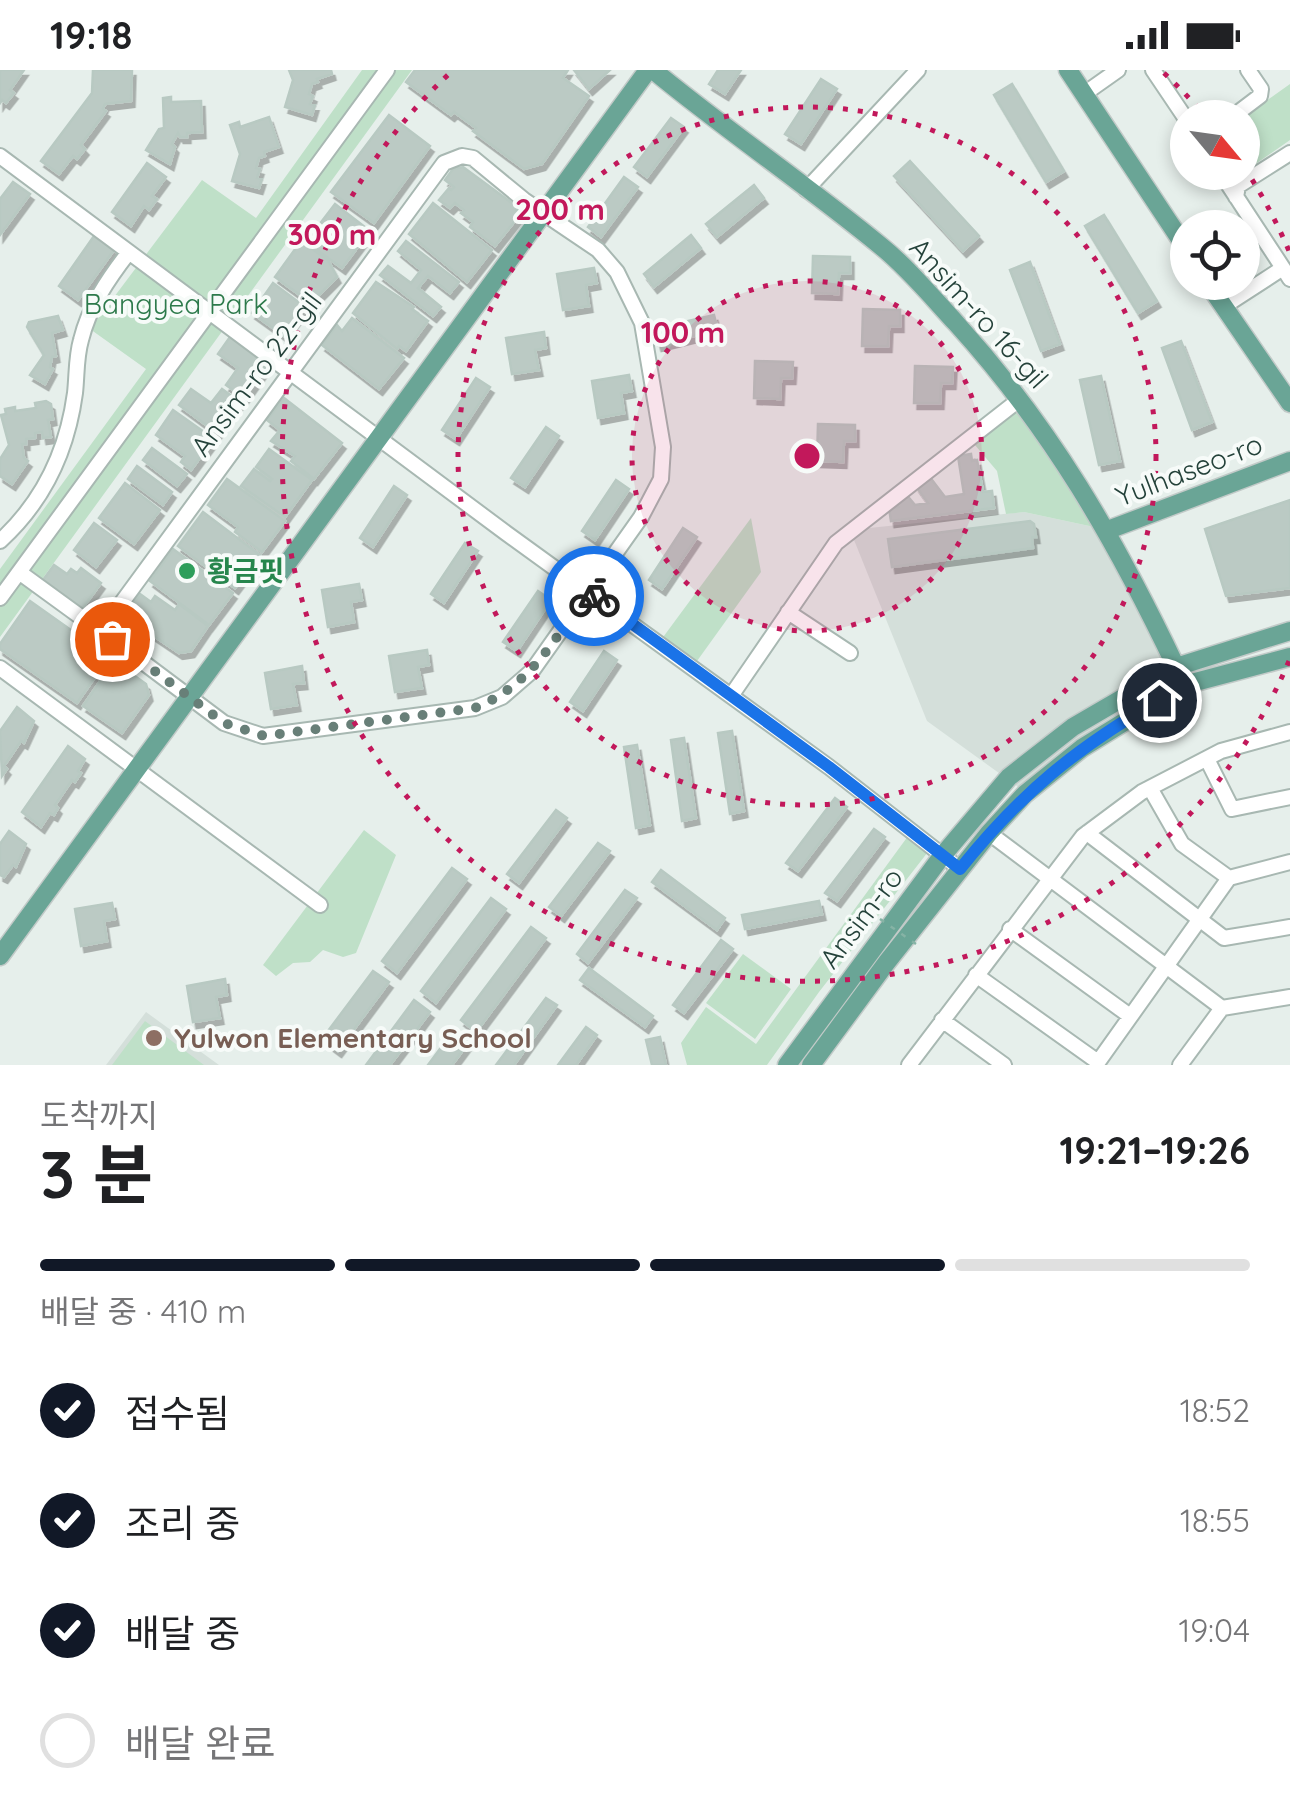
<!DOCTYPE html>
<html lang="ko">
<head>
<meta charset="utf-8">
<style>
  body { margin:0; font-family:Quicksand,"Noto Sans KR",sans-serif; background:#f6f6f6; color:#202124; height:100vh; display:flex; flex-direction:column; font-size:38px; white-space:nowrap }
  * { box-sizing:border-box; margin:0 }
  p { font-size:32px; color:#757577 }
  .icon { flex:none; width:55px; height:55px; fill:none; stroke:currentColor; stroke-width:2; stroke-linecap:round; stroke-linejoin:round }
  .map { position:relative; height:995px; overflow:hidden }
  .sheet { display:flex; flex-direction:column; background:#fff; flex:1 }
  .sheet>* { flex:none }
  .needle { width:65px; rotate:119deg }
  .tools { position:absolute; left:1170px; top:30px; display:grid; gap:20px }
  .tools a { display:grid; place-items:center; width:90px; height:90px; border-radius:50%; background:#fff; box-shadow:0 5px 15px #0003; font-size:50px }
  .pin { position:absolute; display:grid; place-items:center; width:85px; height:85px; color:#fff; margin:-42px; border:5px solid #fff; border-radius:50%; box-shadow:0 2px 10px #0007 }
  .courier { position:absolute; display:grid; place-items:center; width:100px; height:100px; margin:-50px; border:8px solid #1a73e8; border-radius:50%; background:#fff; color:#222; box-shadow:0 2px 12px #0007 }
  .summary em { font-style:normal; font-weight:700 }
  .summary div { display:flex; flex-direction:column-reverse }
  .summary { display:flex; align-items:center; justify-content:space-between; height:170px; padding:0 40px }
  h1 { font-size:65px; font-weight:700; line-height:75px }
  .bar { display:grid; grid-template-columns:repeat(4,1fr); gap:15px 10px; align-content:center; height:120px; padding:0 40px }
  .bar i { height:12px; border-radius:8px; background:#e0e0e0 }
  .bar .selected { background:#111827 }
  .bar p { grid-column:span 4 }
  ol { padding:0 40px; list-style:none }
  li { display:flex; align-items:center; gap:30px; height:110px }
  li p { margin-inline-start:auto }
  li .icon { padding:10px; border-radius:50%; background:#111827; color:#fff; stroke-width:4 }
  li:last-child { color:#757577 }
  li i { width:55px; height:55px; border:5px solid #e0e0e0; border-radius:50% }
  .status { display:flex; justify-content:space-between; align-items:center; height:70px; padding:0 50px; background:#fff; direction:ltr }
  .status svg { height:28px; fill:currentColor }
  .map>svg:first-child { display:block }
  .built { fill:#d4dfda }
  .green { fill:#bfe0c8 }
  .building { fill:#bbcac4; stroke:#b8c9c2; stroke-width:2.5; filter:url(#shadow) }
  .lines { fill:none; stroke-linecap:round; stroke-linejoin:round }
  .minor-casing { stroke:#a8b8b2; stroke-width:18 }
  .major-casing { stroke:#c2cac8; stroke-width:21 }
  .minor { stroke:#fff; stroke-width:14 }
  .major { stroke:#6aa596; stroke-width:18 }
  .path-bridge { stroke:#86b3a5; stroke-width:2.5; stroke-dasharray:5 8; stroke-linecap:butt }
  .done { stroke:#687f78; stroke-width:10; stroke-dasharray:0 18 }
  .route { stroke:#1a73e8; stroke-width:12 }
  .ring { fill:none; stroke:#c2185b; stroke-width:5; stroke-dasharray:5 10 }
  .leisure-dot { fill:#2e9e5b; stroke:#f7fbf9; stroke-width:4 }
  .education-dot { fill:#8d6e63; stroke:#f7fbf9; stroke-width:4 }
  .labels { text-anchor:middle; stroke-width:8; stroke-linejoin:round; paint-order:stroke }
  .park-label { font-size:28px; fill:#2d7a4b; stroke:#f7fbf9 }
  .street-label { font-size:28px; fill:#24423a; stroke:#f7fbf9 }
  .leisure-label { font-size:28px; font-weight:bold; fill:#27864d; stroke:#f7fbf9; text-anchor:start }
  .education-label { font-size:28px; font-weight:bold; fill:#785e54; stroke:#f7fbf9; text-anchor:start }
  .centre { fill:#c2185b; stroke:#f7fbf9; stroke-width:5 }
  .ring-label { font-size:30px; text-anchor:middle; font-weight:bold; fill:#c2185b; stroke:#f7fbf9; stroke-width:8; stroke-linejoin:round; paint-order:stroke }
</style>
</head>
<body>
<div class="status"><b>19:18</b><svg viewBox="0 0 49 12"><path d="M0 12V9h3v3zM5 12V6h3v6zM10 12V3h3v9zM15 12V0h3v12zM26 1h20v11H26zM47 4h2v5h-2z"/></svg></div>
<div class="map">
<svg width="1290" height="995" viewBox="0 0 1290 995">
  <defs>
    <filter id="shadow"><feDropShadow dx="3.5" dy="6" stdDeviation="0" flood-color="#0004"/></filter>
  </defs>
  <rect width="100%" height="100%" fill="#e6efeb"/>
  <!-- built -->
  <path class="built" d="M1024,442l84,18 72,147 -107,66 -52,46 -94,-68 -77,-191z
    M146,942l73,53h-113z"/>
  <!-- green -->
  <path class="green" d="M362,0h50l-412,567v-68l146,-200 -56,-40 112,-149 54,38z
    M1290,14v56l-56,39 -4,-6 12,-1v-54z
    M1020,329l88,131 -84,-18 -18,2 -9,-43 -28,-33z
    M751,448l10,54 -69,96 -34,-24z
    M364,760l32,25 -40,98 -13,4 -20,-7 -13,12 -17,1 -17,13 -13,-11z
    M911,762l20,16 -112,144 -52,73h-80l-6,-22 25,-36 50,37z
    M743,884l48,35 -36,50 -49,-36z
    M145,951l59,44h-92z"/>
  <!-- building -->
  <path class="building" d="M0,0h24l-14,20 4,3 -8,10 -4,-3 -2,3z
    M93,0h39l-1,31 -26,3 -2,5 3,2 -25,34 4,4 -8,10 -4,-3 -14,18 -18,-13 51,-68z
    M289,0h42l1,4 -15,5 1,3 -6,2 -3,10 4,2 -3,8 5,1 -3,10 -27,-8 8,-27z
    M415,0h153l-5,8 26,18 -47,68 -18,5 -51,-38 3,-3 -22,-16 -3,3 -45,-33z
    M574,0h36l-21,19z
    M718,0h23l-16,24 -16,-10z
    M821,9l16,10 -36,55 -16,-10z
    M1012,14l52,87 -18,11 -52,-87z
    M171,27v5l30,-1 1,31 -15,1v4h-7l-2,-4 -6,11 3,3 -5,17 -24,-14 13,-21 5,-1 -1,-30z
    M389,45l41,31 -56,77 -43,-31z
    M269,47l10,30 -15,5 1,4 -6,2 -3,10 4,1 -3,9 5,1 -3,9 -27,-7 8,-27 -10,-29 9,-3 1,5z
    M671,48l13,9 -37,50 -13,-10z
    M910,91l69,75 -16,15 -69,-75z
    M147,93l19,14 -14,19 5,3 -8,11 -5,-4 -13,20 -19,-14z
    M463,97l53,39 2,11 -23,29 -25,-19 3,-5 -12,-9 3,-3 -9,-7 -5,5 -11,-8 10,-12 2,2 3,-3 -9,-7 8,-11z
    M624,107l14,10 -37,50 -13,-10z
    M13,112l17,12 -30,41v-36z
    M754,115l10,13 -47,39 -11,-13z
    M433,133l59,47 -25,32 -58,-48z
    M335,134l35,27 -28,37 -36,-26z
    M1104,145l53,86 -19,12 -53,-87z
    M691,165l10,13 -47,39 -10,-13z
    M94,166l20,14 -36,50 -19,-14z
    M301,171l27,19 9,17 -26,26 -36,-26z
    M406,171l53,41 -9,11 -22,-17 -10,12 23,19 -8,9 -53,-41 8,-9 23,17 10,-13 -23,-19z
    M813,186l37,1v16h-11l-1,21 -26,-1z
    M1030,192l30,82 -19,7 -31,-81z
    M594,198l3,15 -11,2 3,21 -26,4 -6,-36z
    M376,212l38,25 -2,2 16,12 -22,30 -7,-5 -2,3 -44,-36z
    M273,213l32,24 -21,29 -32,-23z
    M863,239l37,1v16h-11l-1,20h-26z
    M714,245l4,15 -60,15 -4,-16z
    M58,246l5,14 -11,3 4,23 -4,1 -2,10 3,2 -8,15 -15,-9 14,-20 -17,-28 2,-5z
    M352,248l52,40 -25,31 -57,-44 15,-20 5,6z
    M544,262l2,16 -11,2 4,20 -27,4 -6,-36z
    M230,267l38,27 -24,34 -18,-13 12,-17 -20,-14z
    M1181,271l31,81 -20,8 -30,-82z
    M755,291l38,1 -1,16h-11l-1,21 -26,-1z
    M915,296l38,1 -1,16h-11l-1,20h-26z
    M629,305l3,16 -11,2 3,20 -26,5 -6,-37z
    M1101,306l19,85 -21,4 -19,-85z
    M476,308l14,9 -34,52 -14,-9z
    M191,319l20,14 11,-14 18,13 -23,31 -38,-28z
    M284,328l58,45 -28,36 -23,-18 4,-5 -24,-15 9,-11 -13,-10z
    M46,331l5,3 2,15 -5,1 3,17 -8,1 -1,-6 -7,1v5l-9,1v5h-4l2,14 4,3 -16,23 -12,-8v-17l9,-14 -8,-30 5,-1 -1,-5 10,-2v4l21,-3 -1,-5z
    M173,340l41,29 -23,31 -10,-8 4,-6 -29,-21z
    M818,354l37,1v16h-11l-1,21 -26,-1z
    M546,357l13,9 -34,51 -14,-9z
    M152,378l35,26 -10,12 -34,-26z
    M269,379l43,31 -27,37 -44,-31 13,-17 16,12 2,-2 -16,-12z
    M971,384l1,7 5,-1 6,32 9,-1 2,17 -103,13 -2,-13 9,-1 -4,-5 11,-9 10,12 13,-2 -12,-17 13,-10 16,21 19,-3 -6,-38z
    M137,396l35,26 -9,13 -35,-26z
    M227,409l58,42 -23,31 -27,-20 3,-5 -30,-22z
    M616,410l13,9 -34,51 -13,-9z
    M125,413l35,27 -26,34 -35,-26z
    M394,416l13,9 -34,52 -13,-9z
    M1290,430v88l-64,8 -21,-67z
    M203,442l57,43 -25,33 -57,-42z
    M1030,451l4,3 2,13h-4l1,11 -141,19 -4,-28z
    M94,453l23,17 -21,27 -22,-17z
    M683,458l14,9 -35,52 -13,-9z
    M465,473l13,8 -34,52 -13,-9z
    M173,479l60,44 -24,32 -59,-44z
    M54,495l13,9 4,-5 6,4 4,-5 20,15 -19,26 -39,-29z
    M359,514l3,16 -11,2 3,20 -26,5 -6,-37z
    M538,521l13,9 -34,51 -14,-9z
    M140,524l11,8 4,-6 20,14 4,-6 29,22 -17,25 -12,2 -43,-29 -5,-17z
    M30,531l79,56 -32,46 -77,-54v-5z
    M427,580l2,15 -11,2 4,21 -27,4 -6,-36z
    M604,581l13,9 -34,51 -13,-9z
    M111,589l35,25 3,11 -27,38 -39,-27 29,-42z
    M302,596l2,17 -11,1 4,21 -26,4 -6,-36z
    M17,637l17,14 -10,22 -3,-2 -17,25 3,3 -5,7 -2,-45z
    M732,661l12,80 -14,3 -12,-81z
    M684,668l12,80 -14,3 -11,-81z
    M637,675l13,80 -14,3 -12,-81z
    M68,676l17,13 -7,12 3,2 -6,9 -3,-2 -17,25 3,3 -4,7 -4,-2 -9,14 -19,-15z
    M835,728l12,9 -49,64 -12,-8z
    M556,740l11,8 -48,65 -12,-9z
    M874,759l11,8 -48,64 -12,-8z
    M9,761l17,13 -10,23 -3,-2 -9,12 -4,-2v-31z
    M598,773l12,8 -49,65 -12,-9z
    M452,798l15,11 -70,94 -15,-12z
    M661,800l64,48 -8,12 -65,-48z
    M625,820l12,8 -49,65 -11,-9z
    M491,828l15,11 -70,94 -15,-12z
    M819,831l3,13 -77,15 -3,-14z
    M112,833l3,16 -11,2 3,20 -26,5 -6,-37z
    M531,857l15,11 -70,94 -15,-12z
    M721,870l12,9 -49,64 -11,-8z
    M589,898l64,48 -8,11 -65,-47z
    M373,901l16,11 -51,69 -16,-12z
    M225,909l2,16 -11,2 4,21 -27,4 -6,-36z
    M546,928l11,7 -43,60h-18z
    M414,930l16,12 -40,53h-24z
    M586,957l11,8 -21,30h-18z
    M454,960l15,12 -17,23h-24z
    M660,967l6,28h-14l-6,-25z"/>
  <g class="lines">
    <!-- minor casing -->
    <g class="minor-casing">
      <path id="minor" d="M1153,0l35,52
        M1084,24l34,-24
        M1231,48l29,-22 1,-7 -13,-19
        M0,86l506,377 323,234 131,102
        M462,86l11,2 51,42 74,50 19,22 25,51 21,124 -2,32 -20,38 -109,154 -30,26 -27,11 -212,28 -39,-13 -112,-84 -4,-12 4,-11 332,-453z
        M1220,102l63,96
        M806,120l112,-120
        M1236,127l2,-11 52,-33
        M1223,237l60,-39 7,11
        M0,471c44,-40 67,-89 75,-148 2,-18 1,-36 6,-53 8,-33 27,-61 48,-88
        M19,502l92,67
        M0,528l387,-528
        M788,542l62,41
        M0,598l320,237
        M731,626l105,-153 184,-144
        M1207,689l25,50 58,-12
        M1150,718l32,56 47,34
        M989,763l233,175
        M1087,763l137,105 66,-11
        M1010,859l120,87
        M976,905l122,87
        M942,950l62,45
        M909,995l174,-229 59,-44 79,-41 69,-19
        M1096,995l133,-187 61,-16
        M1180,995l42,-57 68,-11"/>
    </g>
    <!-- major casing -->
    <g class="major-casing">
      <path id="major" d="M653,0c74,61 154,115 229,177 27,22 50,50 74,76 96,106 159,216 220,344
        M1068,0l120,181
        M1207,212l83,121
        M1108,460l182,-69
        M0,886l648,-886
        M787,995l155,-209 67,-79 64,-50 103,-60 114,-36
        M811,995l76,-103 102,-129 36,-39 57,-46 102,-63 106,-28"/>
    </g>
    <!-- minor -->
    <use href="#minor" class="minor"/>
    <!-- major -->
    <use href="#major" class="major"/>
    <!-- path-bridge -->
    <path class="path-bridge" d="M880,849l36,25"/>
  </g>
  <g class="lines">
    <!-- done -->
    <path class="done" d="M112,569l112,84 40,13 211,-28c56,-23 79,-68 113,-116l6,4"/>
    <!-- route -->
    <path class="route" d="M594,526l235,171 131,102c61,-76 115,-120 199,-169"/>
  </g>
  <!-- distance rings -->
  <circle cx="807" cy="386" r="175" fill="#c2185b" fill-opacity=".12"/>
  <g class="ring">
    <circle cx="807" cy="386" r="175"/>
    <circle cx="807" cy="386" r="349"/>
    <path d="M1289 591A524 524 0 1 1 450 3M1164 3A524 524 0 0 1 1205 46M1244 97A524 524 0 0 1 1289 181"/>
  </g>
  <!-- markers -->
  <circle class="leisure-dot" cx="187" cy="501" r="10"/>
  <circle class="education-dot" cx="154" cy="968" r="10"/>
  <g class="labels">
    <!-- park labels -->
    <g class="park-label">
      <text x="176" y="244">Bangyea Park</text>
    </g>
    <!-- street labels -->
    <g class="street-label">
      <text transform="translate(979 243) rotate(48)" y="10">Ansim-ro 16-gil</text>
      <text transform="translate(256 304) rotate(-53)" y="10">Ansim-ro 22-gil</text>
      <text transform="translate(1189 400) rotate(-21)" y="10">Yulhaseo-ro</text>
      <text transform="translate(861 848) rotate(-53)" y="10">Ansim-ro</text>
    </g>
    <!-- leisure labels -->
    <g class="leisure-label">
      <text x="207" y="511">황금핏</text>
    </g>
    <!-- education labels -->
    <g class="education-label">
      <text x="174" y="978">Yulwon Elementary School</text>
    </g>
  </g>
  <circle cx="807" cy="386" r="15" class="centre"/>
  <g class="ring-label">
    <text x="560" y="150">200 m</text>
    <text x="332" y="175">300 m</text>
    <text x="683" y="273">100 m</text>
  </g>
</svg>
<div class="tools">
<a><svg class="needle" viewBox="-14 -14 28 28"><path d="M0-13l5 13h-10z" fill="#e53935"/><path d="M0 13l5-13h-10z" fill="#757577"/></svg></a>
<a><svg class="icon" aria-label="locate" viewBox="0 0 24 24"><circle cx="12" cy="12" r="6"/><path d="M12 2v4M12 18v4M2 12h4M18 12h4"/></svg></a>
</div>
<div class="pin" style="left:112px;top:569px;background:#ea580c"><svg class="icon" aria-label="bag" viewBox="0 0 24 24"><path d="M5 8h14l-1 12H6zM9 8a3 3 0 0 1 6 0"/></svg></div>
<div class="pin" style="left:1159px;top:630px;background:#1f2937"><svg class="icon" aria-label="home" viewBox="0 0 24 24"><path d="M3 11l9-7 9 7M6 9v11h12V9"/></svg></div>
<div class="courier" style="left:594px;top:526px"><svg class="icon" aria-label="bike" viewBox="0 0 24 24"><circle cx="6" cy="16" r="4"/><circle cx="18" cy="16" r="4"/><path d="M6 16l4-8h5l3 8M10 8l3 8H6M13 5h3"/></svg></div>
</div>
<section class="sheet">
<div class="summary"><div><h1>3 분</h1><p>도착까지</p></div><em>19:21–19:26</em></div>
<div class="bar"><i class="selected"></i><i class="selected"></i><i class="selected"></i><i></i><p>배달 중 · 410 m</p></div>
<ol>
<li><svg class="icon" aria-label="check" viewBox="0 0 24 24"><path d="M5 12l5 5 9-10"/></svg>접수됨<p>18:52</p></li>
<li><svg class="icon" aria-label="check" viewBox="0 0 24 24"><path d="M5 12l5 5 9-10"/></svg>조리 중<p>18:55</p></li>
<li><svg class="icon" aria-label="check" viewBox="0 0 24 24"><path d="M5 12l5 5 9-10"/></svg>배달 중<p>19:04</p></li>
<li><i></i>배달 완료</li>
</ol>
</section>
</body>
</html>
